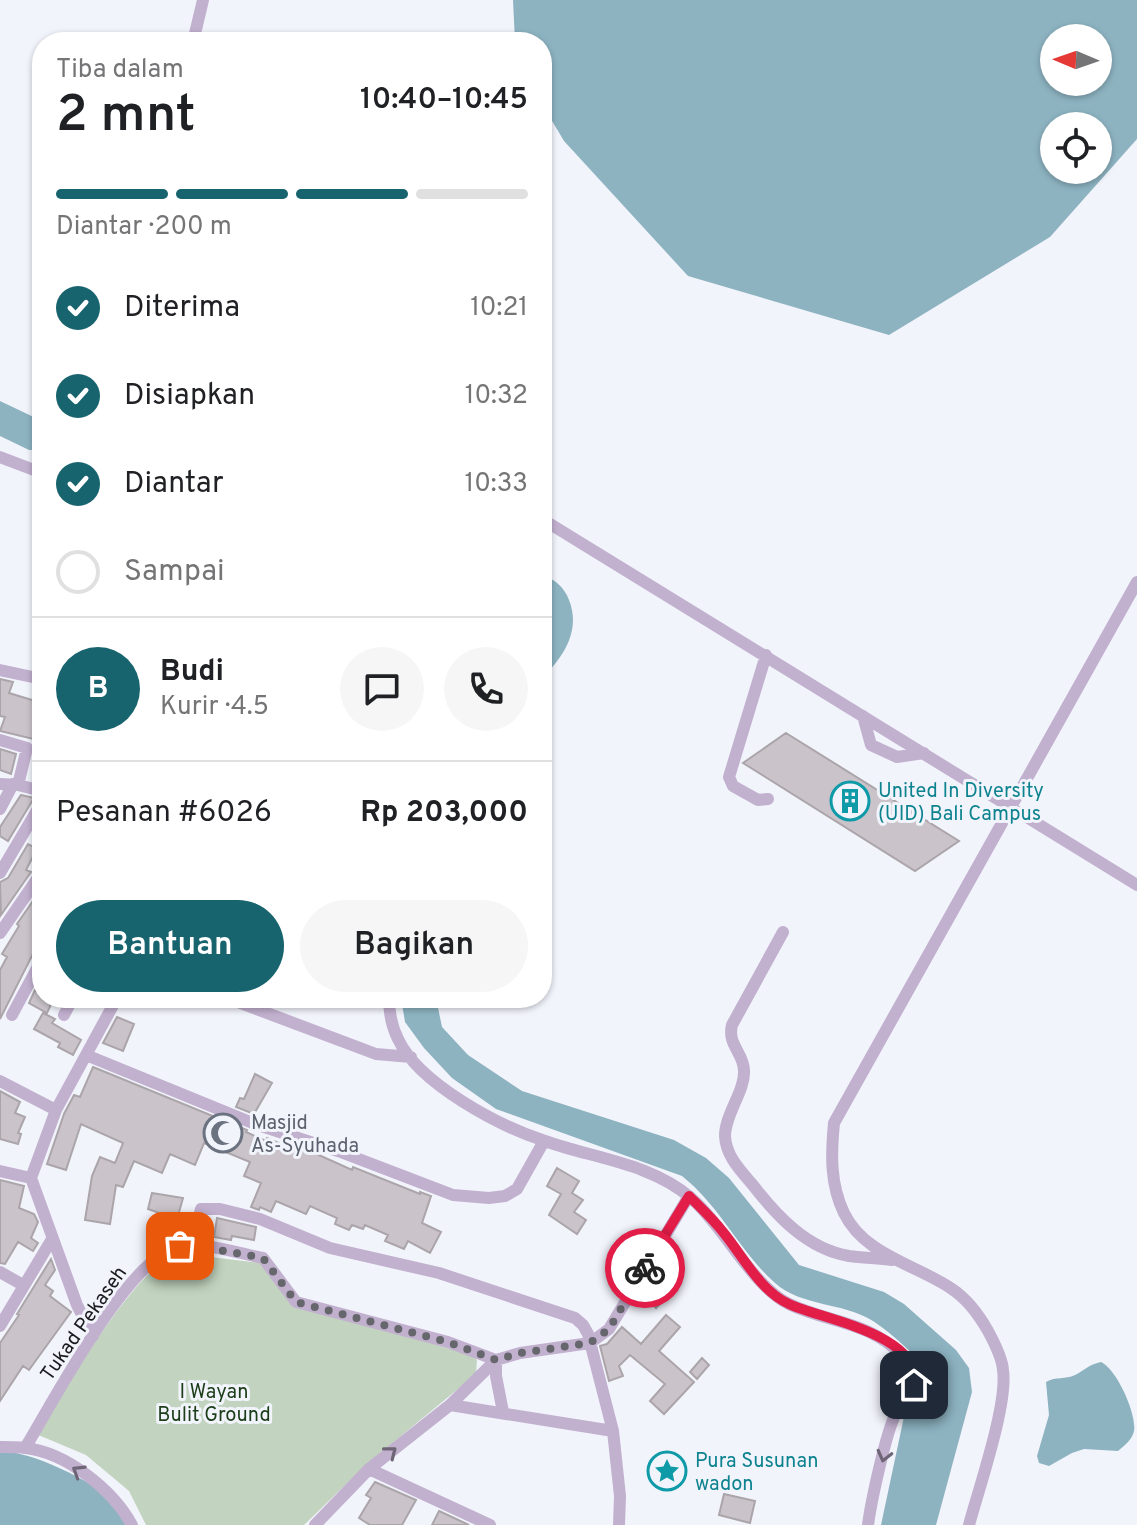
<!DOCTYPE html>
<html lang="id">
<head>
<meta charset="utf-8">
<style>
  body { margin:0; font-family:Overpass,sans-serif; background:#f6f6f6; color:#202124; height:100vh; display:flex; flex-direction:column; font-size:30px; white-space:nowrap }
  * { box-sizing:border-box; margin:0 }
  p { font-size:26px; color:#757577 }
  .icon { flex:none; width:44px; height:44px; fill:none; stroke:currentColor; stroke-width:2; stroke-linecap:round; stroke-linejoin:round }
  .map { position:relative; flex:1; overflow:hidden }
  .sheet { position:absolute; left:32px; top:32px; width:520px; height:976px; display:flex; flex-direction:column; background:#fff; border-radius:32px; box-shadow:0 2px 6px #0004 }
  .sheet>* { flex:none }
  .needle { width:52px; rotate:272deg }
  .buttons { position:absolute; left:1040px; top:24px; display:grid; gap:16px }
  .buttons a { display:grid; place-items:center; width:72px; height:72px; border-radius:50%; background:#fff; box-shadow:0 2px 6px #0004; font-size:40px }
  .pin { position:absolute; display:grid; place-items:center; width:68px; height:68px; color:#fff; margin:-34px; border-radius:16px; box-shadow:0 4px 12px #0006 }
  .courier { position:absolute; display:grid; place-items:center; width:80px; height:80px; margin:-40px; border:6px solid #e11d48; border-radius:50%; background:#fff; color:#222; box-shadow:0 2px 10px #0007 }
  .overview em { font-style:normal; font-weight:600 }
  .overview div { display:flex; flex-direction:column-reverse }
  .overview { display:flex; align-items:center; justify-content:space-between; height:136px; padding:0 24px }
  h1 { font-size:52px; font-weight:600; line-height:60px }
  .bar { display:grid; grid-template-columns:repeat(4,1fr); gap:12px 8px; align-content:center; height:96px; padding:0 24px }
  .bar i { height:10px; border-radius:6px; background:#e0e0e0 }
  .bar .on { background:#18646e }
  .bar p { grid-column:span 4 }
  .line { display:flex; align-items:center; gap:20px; padding:0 24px; border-top:2px solid #e0e0e0 }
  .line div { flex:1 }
  .round { display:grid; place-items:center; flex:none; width:84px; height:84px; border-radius:42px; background:#f6f6f6 }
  ol { padding:0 24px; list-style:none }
  li { display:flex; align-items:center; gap:24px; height:88px }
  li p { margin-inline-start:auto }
  li .icon { padding:8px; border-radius:50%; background:#18646e; color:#fff; stroke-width:4 }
  li:last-child { color:#757577 }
  li i { width:44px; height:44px; border:4px solid #e0e0e0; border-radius:50% }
  .primary-button { display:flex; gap:16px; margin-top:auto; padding:16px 24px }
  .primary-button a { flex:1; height:92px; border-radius:48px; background:#18646e; color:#fff; font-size:32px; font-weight:600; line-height:92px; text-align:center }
  .primary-button a+a { background:#f6f6f6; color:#202124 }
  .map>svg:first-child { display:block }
  .green { fill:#c2d4bf }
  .water { fill:#8db3c1; fill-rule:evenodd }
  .building { fill:#cac4ca; stroke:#aba5aa; stroke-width:2 }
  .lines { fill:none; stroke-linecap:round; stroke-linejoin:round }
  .minor { stroke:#c2b0cf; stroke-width:12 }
  .oneway { stroke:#6e6676 }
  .done { stroke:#66676c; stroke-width:8; stroke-dasharray:0 14.4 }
  .route { stroke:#e11d48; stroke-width:10 }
  .labels { text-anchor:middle; stroke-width:6; stroke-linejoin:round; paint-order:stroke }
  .culture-label { font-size:20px; fill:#0d838f; stroke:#f2f4fc; text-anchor:start }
  .worship-label { font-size:20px; fill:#5b616d; stroke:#f2f4fc; text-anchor:start }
  .street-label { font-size:20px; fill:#1a1b1e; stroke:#f2f4fc }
  .park-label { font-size:20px; fill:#1b3d17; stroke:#f2f4fc }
</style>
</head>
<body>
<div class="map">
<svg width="1137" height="1525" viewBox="0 0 1137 1525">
  <rect width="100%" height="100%" fill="#f2f4fc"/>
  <!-- green -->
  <path class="green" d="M194,1255l67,8 32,44 57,13 122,35 5,5 -1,14 -109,90 -63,61h-158l-17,-34 -43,-36 -50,-21c25,-38 96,-160 133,-175 8,-3 17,-3 25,-4z"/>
  <!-- water -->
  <path class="water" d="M513,0h624v139l-87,98 -161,98 -201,-59 -124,-135 -22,-37v-62h-27zM1098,38v44h-44v-44zM1098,126v44h-44v-44z
    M0,401l42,20v29h-13l-29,-14z
    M542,575c13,4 22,12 27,25 12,30 -5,57 -27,78v-42l4,-17 -4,-2z
    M401,998h35l6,29 26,28 54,36 152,49 32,18 23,20 70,87 85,27 20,12 52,46 13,18 3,24 -36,133h-55l24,-113 31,-22 3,-13c-22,-18 -43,-41 -66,-56 -30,-19 -71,-14 -98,-38 -35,-31 -55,-77 -93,-107l-186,-67 -44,-31 -28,-30 -19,-26z
    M1101,1362c15,6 36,52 33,69 -2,9 -10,15 -16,20l-34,-2 -12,4 -23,13 -10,-3 -2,-7 12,-41 -3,-33c10,-6 19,-2 29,-7 10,-5 13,-10 26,-13z
    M0,1451c31,0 93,30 115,51 5,5 8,16 11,23h-126z"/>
  <!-- building -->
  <path class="building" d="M0,679l13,3 -4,11 33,10v38l-42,-10 5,-14 -5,-1z
    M786,733l173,108 -44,30 -172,-108z
    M0,749l16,5 -5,20 -11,-4z
    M21,795l13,3 -26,43 -8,-5v-9z
    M28,844l9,5 -11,21 5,2 -30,43 -1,-33 8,-4z
    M42,888v48l-42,83v-49l7,-13 -5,-3 17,-28 -2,-2z
    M35,990l7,4v4l11,2 -6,13 -18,-10z
    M43,1013l12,6 -3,4 29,17 -8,15 -15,-8 2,-4 -26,-14z
    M117,1017l17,7 -11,27 -20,-8z
    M93,1067l154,63 -1,2 20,9 1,-3 33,14 2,-3 8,2 42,19 1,-3 67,27v-2l11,4 -9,27 19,9 -11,21 -22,-12 -4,8 -19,-8 3,-6 -23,-10 -2,4 -11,-4 -3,5 -14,-6 2,-6 -27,-12 -4,8 -30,-13 -5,11 -11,-5 -1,3 -8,-3 10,-24 -17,-7 6,-14 -46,-19 -9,22 -25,-11 -8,19 -28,-12 -11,26 -7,-2 -6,39 -25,-4 7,-44 8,-19 15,6 8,-20 -42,-19 -15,46 -19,-6 17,-50 10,-19 6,2z
    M255,1074l17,9 -18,31 -18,-7 4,-9 4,1z
    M0,1091l20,11 -5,11 10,4 -7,16 3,1 -3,10 -18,-5z
    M557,1168l22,13 -7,12 11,7 -9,12 12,8 -9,14 -28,-19 12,-21 -14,-8z
    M0,1180l24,6 -5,22 15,6 4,8 -7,16 7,5 -5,8 -15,-9 -13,22 -5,-1z
    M152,1193l31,5 -6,21 -29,-10z
    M217,1218l39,9 -2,13 -22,-4 -1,4 -17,-3z
    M51,1259l4,11 -10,15 8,6 -3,5 21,16 -42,58 -6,-4 -23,35v-58l19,-28 -2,-1z
    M651,1276l19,17 -14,15 -15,-14z
    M666,1315l14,12 -21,24 35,31 -30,32 -14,-13 15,-17 -35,-29 -11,11 4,10 -14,5 -9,-35 7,-2 15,-17 19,17z
    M702,1358l7,7 -12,14 -7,-7z
    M375,1482l41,18 -14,25h-32l-11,-7 12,-20 -5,-3z
    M724,1494l31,7 -5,22 -31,-8z
    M439,1511l30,14h-37z"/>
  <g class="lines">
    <!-- minor -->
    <path class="minor" d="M193,42l10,-42
      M0,457l42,16
      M542,519l595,366
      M766,655l-37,122 4,9 25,14 10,-1
      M0,670l42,9
      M863,716l8,29 26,12 27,-4
      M0,740l27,8 -9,37
      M0,784l18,1 24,6
      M0,809l13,-25
      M0,873l42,-71
      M783,932l-51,93c-5,20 12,28 12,46 1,20 -19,43 -19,65 1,20 15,34 27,48 25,32 55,65 97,72 14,2 29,2 43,4
      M0,933l42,-61
      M227,998l149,56 35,3
      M389,998c0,14 3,29 9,41 21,45 101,87 147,102 47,17 106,22 146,57 32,27 62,89 98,106 40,19 80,17 114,52 6,6 11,11 12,20 1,14 -13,26 -19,37 -10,19 -25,89 -28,112
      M12,1015l30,-56
      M64,1015l9,-17
      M86,1055l169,69 83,27 115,44 36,3 16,-2 12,-7 27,-48
      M0,1081l56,29
      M0,1171l31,7
      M191,1245l10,-36h19l40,10 70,29 109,25 136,45 8,7 5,9 25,97 7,65 -1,29
      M0,1272l23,13
      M0,1326l52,-87
      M93,1336l-16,-31 -46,-127 25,-68 61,-112
      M450,1405l163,26
      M0,1447c8,0 17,0 26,1 41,5 87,42 106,77
      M25,1448c28,-46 102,-188 152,-201 26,-6 60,6 86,11l33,44 152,40 48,18v16l7,36
      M369,1469l121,56
      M315,1525l54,-56 81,-64 46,-45 24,-7 70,-10 19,-14 80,-133
      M969,1525c10,-37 39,-121 34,-155 -1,-13 -9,-28 -15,-39 -9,-16 -21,-32 -36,-42 -35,-24 -88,-34 -108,-76 -14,-29 -13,-59 -10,-90l303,-541"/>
  </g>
  <!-- one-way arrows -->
  <defs><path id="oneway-chevron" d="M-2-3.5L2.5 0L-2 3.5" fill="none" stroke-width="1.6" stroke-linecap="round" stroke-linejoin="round" transform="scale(2)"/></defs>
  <g class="oneway">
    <use href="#oneway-chevron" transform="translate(391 1452) rotate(-38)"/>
    <use href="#oneway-chevron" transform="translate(884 1456) rotate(104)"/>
    <use href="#oneway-chevron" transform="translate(78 1471) rotate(-148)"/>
  </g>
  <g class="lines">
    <!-- done -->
    <path class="done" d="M180,1246l22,1 61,11 33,44 152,40 48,18 24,-7 70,-10 19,-14 36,-61"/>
    <!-- route -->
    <path class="route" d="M645,1268l44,-72c12,12 24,23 34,36 20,24 37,59 66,72 31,15 134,30 125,81"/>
  </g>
  <!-- icons -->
  <defs>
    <g id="building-ring" transform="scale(2)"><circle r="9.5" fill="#f2f4fc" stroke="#0f9aa8" stroke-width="1.5"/><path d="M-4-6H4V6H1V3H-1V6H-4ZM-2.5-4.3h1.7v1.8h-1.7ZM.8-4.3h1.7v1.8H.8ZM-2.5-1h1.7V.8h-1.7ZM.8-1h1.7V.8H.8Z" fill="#0f9aa8"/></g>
    <g id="mosque-ring" transform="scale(2)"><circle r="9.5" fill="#f2f4fc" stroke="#6b7280" stroke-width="1.5"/><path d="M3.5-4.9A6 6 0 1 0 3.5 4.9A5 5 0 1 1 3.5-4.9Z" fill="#6b7280"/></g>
    <g id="sight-ring" transform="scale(2)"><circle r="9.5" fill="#f2f4fc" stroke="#0f9aa8" stroke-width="1.5"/><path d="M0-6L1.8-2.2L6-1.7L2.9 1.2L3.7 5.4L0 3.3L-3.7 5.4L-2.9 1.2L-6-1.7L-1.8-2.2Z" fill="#0f9aa8"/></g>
  </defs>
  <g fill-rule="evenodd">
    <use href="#building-ring" x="850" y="801"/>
    <use href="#mosque-ring" x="223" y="1133"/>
    <use href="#sight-ring" x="667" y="1471"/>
  </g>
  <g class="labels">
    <!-- culture labels -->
    <g class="culture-label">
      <text x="878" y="797">United In Diversity<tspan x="878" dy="23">(UID) Bali Campus</tspan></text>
      <text x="695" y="1467">Pura Susunan<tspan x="695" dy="23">wadon</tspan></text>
    </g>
    <!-- worship labels -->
    <g class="worship-label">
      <text x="251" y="1129">Masjid<tspan x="251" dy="23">As-Syuhada</tspan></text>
    </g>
    <!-- street labels -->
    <g class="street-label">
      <text transform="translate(83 1323) rotate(-55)" y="7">Tukad Pekaseh</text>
    </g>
    <!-- park labels -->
    <g class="park-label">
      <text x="214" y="1398">I Wayan<tspan x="214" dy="23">Bulit Ground</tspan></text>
    </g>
  </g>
</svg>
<div class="buttons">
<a><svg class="needle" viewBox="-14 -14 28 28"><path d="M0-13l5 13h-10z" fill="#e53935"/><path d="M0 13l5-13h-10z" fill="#757577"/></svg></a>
<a><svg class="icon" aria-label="locate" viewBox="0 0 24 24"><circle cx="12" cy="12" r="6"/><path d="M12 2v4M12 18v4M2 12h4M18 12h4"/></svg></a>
</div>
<div class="pin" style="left:180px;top:1246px;background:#ea580c"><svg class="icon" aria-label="bag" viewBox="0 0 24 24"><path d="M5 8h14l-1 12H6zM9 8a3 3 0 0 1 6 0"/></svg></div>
<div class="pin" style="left:914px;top:1385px;background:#1f2937"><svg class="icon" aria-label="home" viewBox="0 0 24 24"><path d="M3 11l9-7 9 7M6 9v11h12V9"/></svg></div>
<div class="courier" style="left:645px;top:1268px"><svg class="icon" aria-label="bike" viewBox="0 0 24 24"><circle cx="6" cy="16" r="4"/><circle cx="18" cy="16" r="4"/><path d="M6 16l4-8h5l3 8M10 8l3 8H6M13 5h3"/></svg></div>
<section class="sheet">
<div class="overview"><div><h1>2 mnt</h1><p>Tiba dalam</p></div><em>10:40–10:45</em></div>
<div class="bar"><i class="on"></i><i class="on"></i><i class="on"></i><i></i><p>Diantar · 200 m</p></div>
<ol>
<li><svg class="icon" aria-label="check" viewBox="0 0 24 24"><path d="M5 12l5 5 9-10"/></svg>Diterima<p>10:21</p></li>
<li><svg class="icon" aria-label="check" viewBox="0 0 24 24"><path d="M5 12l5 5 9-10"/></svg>Disiapkan<p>10:32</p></li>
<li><svg class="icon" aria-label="check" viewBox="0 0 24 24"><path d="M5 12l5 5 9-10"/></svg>Diantar<p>10:33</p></li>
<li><i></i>Sampai</li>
</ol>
<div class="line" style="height:144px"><b class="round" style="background:#18646e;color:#fff">B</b><div><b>Budi</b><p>Kurir · 4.5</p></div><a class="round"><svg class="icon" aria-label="chat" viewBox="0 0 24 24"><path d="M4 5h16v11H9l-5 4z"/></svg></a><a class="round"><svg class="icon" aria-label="phone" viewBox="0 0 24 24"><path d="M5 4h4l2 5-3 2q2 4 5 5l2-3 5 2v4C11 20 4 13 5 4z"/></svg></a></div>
<div class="line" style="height:104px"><div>Pesanan #6026</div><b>Rp 203,000</b></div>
<div class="primary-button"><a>Bantuan</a><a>Bagikan</a></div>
</section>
</div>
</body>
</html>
